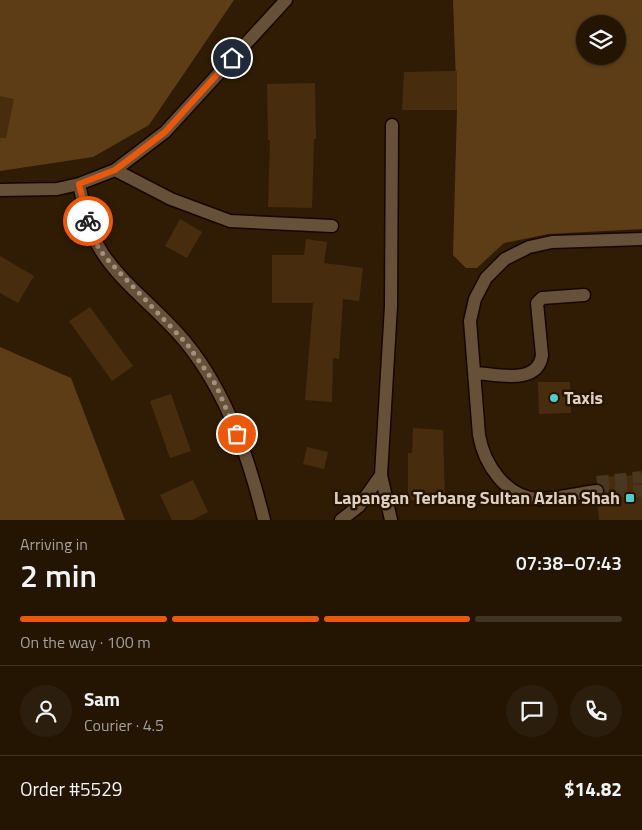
<!DOCTYPE html>
<html lang="en">
<head>
<meta charset="utf-8">
<style>
  body { margin:0; font-family:"Titillium Web",sans-serif; background:#2c1e0d; color:#f1f3f6; height:100vh; display:flex; flex-direction:column; font-size:19px; white-space:nowrap }
  * { box-sizing:border-box; margin:0 }
  p { font-size:16px; color:#a39f9a }
  .icon { flex:none; width:28px; height:28px; fill:none; stroke:currentColor; stroke-width:2; stroke-linecap:round; stroke-linejoin:round }
  .map { position:relative; height:520px; overflow:hidden }
  .panel { display:flex; flex-direction:column; background:#241503; flex:1 }
  .panel>* { flex:none }
  .fabs { position:absolute; left:576px; top:15px; display:grid; gap:10px }
  .fabs a { display:grid; place-items:center; width:50px; height:50px; border-radius:50%; background:#241503; box-shadow:0 1px 4px #0004,0 0 0 1px #413425; font-size:25px }
  .pin { position:absolute; display:grid; place-items:center; width:42px; height:42px; color:#fff; margin:-21px; border:2px solid #fff; border-radius:50%; box-shadow:0 1px 5px #0007 }
  .courier { position:absolute; display:grid; place-items:center; width:50px; height:50px; margin:-25px; border:4px solid #ea580c; border-radius:50%; background:#fff; color:#222; box-shadow:0 1px 6px #0007 }
  .head em { font-style:normal; font-weight:600 }
  .head div { display:flex; flex-direction:column-reverse }
  .head { display:flex; align-items:center; justify-content:space-between; height:85px; padding:0 20px }
  h1 { font-size:32px; font-weight:600; line-height:38px }
  .bar { display:grid; grid-template-columns:repeat(4,1fr); gap:8px 5px; align-content:center; height:60px; padding:0 20px }
  .bar i { height:6px; border-radius:4px; background:#413425 }
  .bar .current { background:#ea580c }
  .bar p { grid-column:span 4 }
  .line { display:flex; align-items:center; gap:12px; padding:0 20px; border-top:1px solid #413425 }
  .line div { flex:1 }
  .round { display:grid; place-items:center; flex:none; width:52px; height:52px; border-radius:26px; background:#2c1e0d }
  .map>svg:first-child { display:block }
  .green { fill:#5d3d15; fill-rule:evenodd }
  .building { fill:#472d0d }
  .lines { fill:none; stroke-linecap:round; stroke-linejoin:round }
  .minor-tunnel { stroke:#4a3720; stroke-width:12; stroke-dasharray:12 6; stroke-linecap:butt }
  .minor-casing { stroke:#170600; stroke-width:15 }
  .minor { stroke:#675038; stroke-width:12 }
  .done { stroke:#a09180; stroke-width:5; stroke-dasharray:0 9 }
  .route { stroke:#ea580c; stroke-width:6 }
  .poi-dot { fill:#52cdce; stroke:#261300; stroke-width:2 }
  .labels { text-anchor:middle; stroke-width:5; stroke-linejoin:round; paint-order:stroke }
  .poi-label { font-size:18px; font-weight:bold; fill:#ddd0c2; stroke:#261300; text-anchor:start }
</style>
</head>
<body>
<div class="map">
<svg width="642" height="520" viewBox="0 0 642 520">
  <rect width="100%" height="100%" fill="#301c04"/>
  <!-- green -->
  <path class="green" d="M0,0h234l-85,125 -56,32 -93,14z
    M453,0h189v229l-94,5 -44,9 -27,25h-11l-13,-13 4,-145zM585,24h33v32h-33z
    M0,347l71,31 54,142h-125z"/>
  <!-- building -->
  <path class="building" d="M457,71v39h-55l2,-38z
    M315,83l1,56h-2l-2,69 -44,-1 2,-67h-2l-1,-56z
    M0,96l14,3 -8,39h-6z
    M180,219l22,13 -15,26 -22,-12z
    M306,239l21,3 -3,21 39,5 -4,33 -16,-2 -4,60 -6,-1 -1,44 -27,-2 8,-97h-41v-48h32z
    M0,256l34,20 -16,27 -18,-10z
    M90,307l43,59 -21,15 -43,-60z
    M538,382h32l1,31 -32,1z
    M171,394l20,57 -21,7 -20,-57z
    M413,428l30,2 2,70h-37v-47h4z
    M307,447l21,5 -4,17 -21,-5z
    M642,475v45h-43l-2,-21 5,-2 3,-7 -2,-4 -6,-3 -1,-6z
    M193,480l15,32 -16,8h-20l-12,-25z"/>
  <g class="lines">
    <!-- minor-tunnel -->
    <path class="minor-tunnel" d="M597,482l45,-5
      M597,491h45"/>
    <!-- minor casing -->
    <g class="minor-casing">
      <path id="minor" d="M115,170l56,29 59,22 102,5
        M79,184c5,22 9,46 21,65 19,33 62,63 87,95 40,50 62,114 77,176
        M0,190l57,-1 22,-5 36,-14 50,-38 121,-132
        M475,373c21,1 63,13 67,-18l-5,-52 5,-5 42,-3
        M597,491c-19,2 -40,8 -58,8 -33,-1 -55,-35 -60,-64l-9,-114 5,-22 11,-21 19,-19 24,-12 23,-5 90,-3
        M341,520l18,-14 22,-31
        M391,520l-10,-45 10,-169 1,-181"/>
    </g>
    <!-- minor -->
    <use href="#minor" class="minor"/>
  </g>
  <g class="lines">
    <!-- done -->
    <path class="done" d="M88,221l11,28 8,10 80,85 29,41 21,49"/>
    <!-- route -->
    <path class="route" d="M88,221l-9,-37 36,-14 50,-38 67,-74"/>
  </g>
  <!-- markers -->
  <g class="poi-dot">
    <circle cx="554" cy="398" r="5"/>
    <rect x="625" y="493" width="10" height="10" rx="2.5"/>
  </g>
  <g class="labels">
    <!-- poi labels -->
    <g class="poi-label">
      <text x="564" y="404">Taxis</text>
      <text x="620" y="504" text-anchor="end">Lapangan Terbang Sultan Azlan Shah</text>
    </g>
  </g>
</svg>
<div class="fabs">
<a><svg class="icon" aria-label="layers" viewBox="0 0 24 24"><path d="M12 4l9 5-9 5-9-5zM3 14l9 5 9-5"/></svg></a>
</div>
<div class="pin" style="left:237px;top:434px;background:#ea580c"><svg class="icon" aria-label="bag" viewBox="0 0 24 24"><path d="M5 8h14l-1 12H6zM9 8a3 3 0 0 1 6 0"/></svg></div>
<div class="pin" style="left:232px;top:58px;background:#1f2937"><svg class="icon" aria-label="home" viewBox="0 0 24 24"><path d="M3 11l9-7 9 7M6 9v11h12V9"/></svg></div>
<div class="courier" style="left:88px;top:221px"><svg class="icon" aria-label="bike" viewBox="0 0 24 24"><circle cx="6" cy="16" r="4"/><circle cx="18" cy="16" r="4"/><path d="M6 16l4-8h5l3 8M10 8l3 8H6M13 5h3"/></svg></div>
</div>
<section class="panel">
<div class="head"><div><h1>2 min</h1><p>Arriving in</p></div><em>07:38–07:43</em></div>
<div class="bar"><i class="current"></i><i class="current"></i><i class="current"></i><i></i><p>On the way · 100 m</p></div>
<div class="line" style="height:90px"><a class="round"><svg class="icon" aria-label="person" viewBox="0 0 24 24"><circle cx="12" cy="8" r="4"/><path d="M4 21q1-7 8-7t8 7"/></svg></a><div><b>Sam</b><p>Courier · 4.5</p></div><a class="round"><svg class="icon" aria-label="chat" viewBox="0 0 24 24"><path d="M4 5h16v11H9l-5 4z"/></svg></a><a class="round"><svg class="icon" aria-label="phone" viewBox="0 0 24 24"><path d="M5 4h4l2 5-3 2q2 4 5 5l2-3 5 2v4C11 20 4 13 5 4z"/></svg></a></div>
<div class="line" style="height:65px"><div>Order #5529</div><b>$14.82</b></div>
</section>
</body>
</html>
